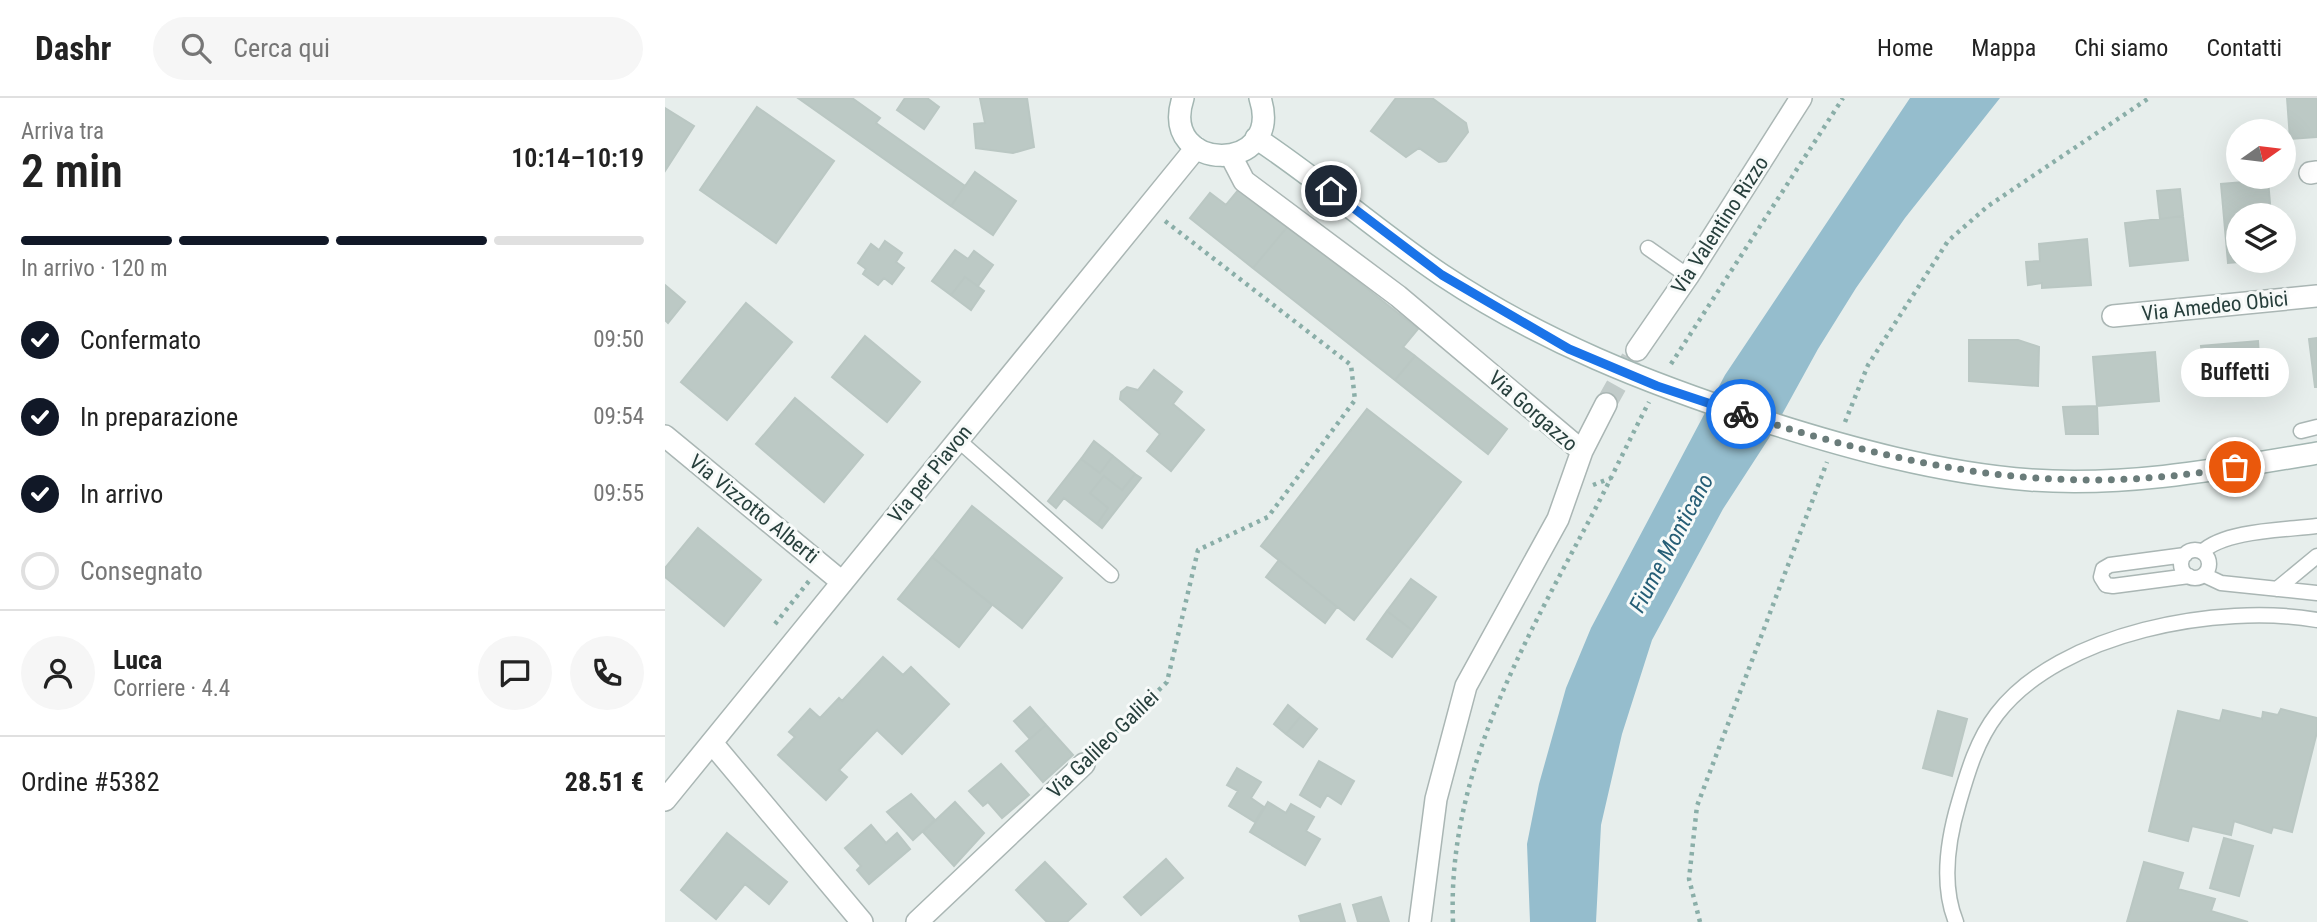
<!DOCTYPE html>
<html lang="it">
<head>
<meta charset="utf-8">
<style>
  body { margin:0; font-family:"Roboto Condensed",sans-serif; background:#f6f6f6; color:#222; height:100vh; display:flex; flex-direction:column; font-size:26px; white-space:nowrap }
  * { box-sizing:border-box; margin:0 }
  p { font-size:23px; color:#767676 }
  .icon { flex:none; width:38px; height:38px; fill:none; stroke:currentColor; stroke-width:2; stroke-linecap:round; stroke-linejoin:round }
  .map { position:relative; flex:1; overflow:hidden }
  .side { display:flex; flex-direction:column; background:#fff; width:665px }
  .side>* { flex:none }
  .needle { width:46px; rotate:76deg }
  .controls { position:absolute; left:1561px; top:21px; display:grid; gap:14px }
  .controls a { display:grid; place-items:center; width:70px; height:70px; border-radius:50%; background:#fff; box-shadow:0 7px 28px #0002; font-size:35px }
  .pin { position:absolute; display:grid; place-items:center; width:60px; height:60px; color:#fff; margin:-30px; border:4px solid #fff; border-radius:50%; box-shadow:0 2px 7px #0007 }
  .courier { position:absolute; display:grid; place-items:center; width:70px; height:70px; margin:-35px; border:5px solid #1a73e8; border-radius:50%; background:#fff; color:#222; box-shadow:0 2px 9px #0007 }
  .bubble { position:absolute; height:49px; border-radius:24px; background:#fff; box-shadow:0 7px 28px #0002; font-size:23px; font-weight:600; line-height:49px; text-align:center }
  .head em { font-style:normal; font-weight:600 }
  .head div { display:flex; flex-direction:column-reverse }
  .head { display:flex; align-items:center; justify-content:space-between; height:119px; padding:0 21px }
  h1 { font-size:46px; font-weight:600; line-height:52px }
  .bar { display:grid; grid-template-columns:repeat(4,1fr); gap:10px 7px; align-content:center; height:84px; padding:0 21px }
  .bar i { height:9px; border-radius:5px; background:#e0e0e0 }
  .bar .selected { background:#111827 }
  .bar p { grid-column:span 4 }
  .line { display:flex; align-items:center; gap:18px; padding:0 21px; border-top:2px solid #e0e0e0 }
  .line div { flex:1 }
  .round { display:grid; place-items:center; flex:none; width:74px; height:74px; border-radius:37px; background:#f6f6f6 }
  ol { padding:0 21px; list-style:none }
  li { display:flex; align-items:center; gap:21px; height:77px }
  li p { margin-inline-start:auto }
  li .icon { padding:7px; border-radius:50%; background:#111827; color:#fff; stroke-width:4 }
  li:last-child { color:#767676 }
  li i { width:38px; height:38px; border:4px solid #e0e0e0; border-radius:50% }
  header { display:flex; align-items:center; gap:42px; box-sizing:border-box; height:98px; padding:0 35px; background:#fff; border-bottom:2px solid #e0e0e0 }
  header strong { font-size:33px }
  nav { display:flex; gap:38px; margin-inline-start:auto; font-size:24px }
  .search { width:490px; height:63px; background:#f6f6f6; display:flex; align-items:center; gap:18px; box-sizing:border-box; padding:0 24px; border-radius:38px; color:#767676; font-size:26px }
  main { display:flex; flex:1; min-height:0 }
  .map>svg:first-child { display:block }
  .water { fill:#95bdcd }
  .building { fill:#bcc9c5; stroke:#bac7c3; stroke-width:2 }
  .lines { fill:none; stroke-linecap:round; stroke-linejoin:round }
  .minor-tunnel { stroke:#c1cbc9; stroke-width:21; stroke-dasharray:21 10; stroke-linecap:butt }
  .service-casing { stroke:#aab6b4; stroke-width:17 }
  .minor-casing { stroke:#aab6b4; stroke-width:24 }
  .tertiary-casing { stroke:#aab6b4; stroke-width:24 }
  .secondary-casing { stroke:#a3b6b2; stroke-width:24 }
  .path { stroke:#8aaea8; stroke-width:4.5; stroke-dasharray:3.5 5; stroke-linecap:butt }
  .service { stroke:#fff; stroke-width:14 }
  .minor { stroke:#fff; stroke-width:21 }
  .tertiary { stroke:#fff; stroke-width:21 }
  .secondary { stroke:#fff; stroke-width:21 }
  .done { stroke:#6a7c7a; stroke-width:7; stroke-dasharray:0 12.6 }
  .route { stroke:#1a73e8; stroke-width:9 }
  .labels { text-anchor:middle; stroke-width:6; stroke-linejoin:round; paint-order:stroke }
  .street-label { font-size:21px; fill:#273f3c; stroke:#f7faf9 }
  .water-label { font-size:23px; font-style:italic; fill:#265e76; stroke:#f7faf9 }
</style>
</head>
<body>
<header>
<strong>Dashr</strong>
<div class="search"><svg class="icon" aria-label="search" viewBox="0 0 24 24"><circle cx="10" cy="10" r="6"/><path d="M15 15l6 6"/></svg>Cerca qui</div>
<nav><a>Home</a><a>Mappa</a><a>Chi siamo</a><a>Contatti</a></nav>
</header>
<main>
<section class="side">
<div class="head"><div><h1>2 min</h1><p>Arriva tra</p></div><em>10:14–10:19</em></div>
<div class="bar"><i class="selected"></i><i class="selected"></i><i class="selected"></i><i></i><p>In arrivo · 120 m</p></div>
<ol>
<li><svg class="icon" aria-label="check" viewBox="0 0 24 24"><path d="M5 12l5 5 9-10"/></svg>Confermato<p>09:50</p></li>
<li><svg class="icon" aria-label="check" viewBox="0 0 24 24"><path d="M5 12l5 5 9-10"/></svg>In preparazione<p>09:54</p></li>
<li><svg class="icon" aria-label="check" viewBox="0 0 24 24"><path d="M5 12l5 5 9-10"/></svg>In arrivo<p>09:55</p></li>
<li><i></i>Consegnato</li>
</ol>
<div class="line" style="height:126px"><a class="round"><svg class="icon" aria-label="person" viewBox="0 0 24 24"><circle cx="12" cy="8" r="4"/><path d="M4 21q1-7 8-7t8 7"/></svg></a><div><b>Luca</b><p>Corriere · 4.4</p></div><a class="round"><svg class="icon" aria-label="chat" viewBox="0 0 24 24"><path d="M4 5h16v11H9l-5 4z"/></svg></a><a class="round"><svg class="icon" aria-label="phone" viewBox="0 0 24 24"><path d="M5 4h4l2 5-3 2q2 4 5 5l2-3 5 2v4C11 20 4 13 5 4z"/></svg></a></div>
<div class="line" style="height:91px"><div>Ordine #5382</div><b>28.51 €</b></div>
</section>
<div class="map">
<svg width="1652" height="824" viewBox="0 0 1652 824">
  <rect width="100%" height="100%" fill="#e7eeec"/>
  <!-- water -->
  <path class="water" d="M1245,0h90l-95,120 -49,70 -38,61 -49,89 -46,71 -71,131 -30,94 -21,91 -5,97h-66l-3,-78 12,-60 27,-96 25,-60 134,-253z"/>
  <!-- building -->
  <path class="building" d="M133,0h54l28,20 -4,5 89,63 -14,20z
    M240,0h22l12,9 -15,22 -27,-19z
    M315,0h47l7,49 -21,6 -37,-5 -2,-24 11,-1z
    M731,0h36l34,25 2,9 -22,29 -7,1 -20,-14 -13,9 -35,-26z
    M1622,0h30v39l-27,2z
    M92,9l77,54 -58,82 -76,-53z
    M0,10l29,18 -29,45z
    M310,74l41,29 -23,34 -42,-29z
    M1603,82l3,35h-33v46h14l-24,2 -7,-79z
    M575,90l48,38 -35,42 -63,-50 20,-25 16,12z
    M1515,91l3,27 -23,3 -3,-28z
    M1518,118l5,44 -58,6 -5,-43z
    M623,128l130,103 -15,18 12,9 -20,24 -142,-112z
    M1422,141l4,46 -49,3v-5l-14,2 -2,-23 14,-1 -1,-17z
    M220,143l17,12 -6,9 8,6 -12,16 -8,-6 -6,7 -15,-11 3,-5 -8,-6 13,-19 8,6z
    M290,152l13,9 6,-8 19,14 -15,21 -13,-9 -14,18 -19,-14z
    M300,179l19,14 -13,19 -20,-15z
    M0,187l20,17 -17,21 -3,-3z
    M81,205l46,39 -65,78 -46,-38z
    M200,238l55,46 -33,40 -55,-45z
    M1652,240v49h-2l-6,-48z
    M1304,242h49l21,7 -1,39 -69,-5z
    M1593,243l3,46 -56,4 -4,-45z
    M1490,254l4,49 -62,5 -4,-49z
    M750,258l92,73 -19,25 -93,-74z
    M489,272l28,22 -9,12 31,26 -33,41 -24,-20 13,-17 -40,-35 1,-7 6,-5 11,3z
    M130,300l68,57 -39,47 -68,-58z
    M1432,308l1,28h-32l-3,-27z
    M702,311l94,73 -107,138 -93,-74z
    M429,343l19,15 -13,17 -19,-14z
    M448,358l22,18 -13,16 -18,-14 -14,17 18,15 -11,16 -33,-26 -8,10 -8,-7 33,-42 19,14z
    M470,376l6,4 -39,50 -5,-4 11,-16 -18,-15 14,-17 18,14z
    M307,408l90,72 -40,50 -90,-71z
    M33,430l63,52 -37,46 -59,-49v-9z
    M267,459l60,48 -33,42 -61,-48z
    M614,462l58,47 -12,16 -59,-46z
    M746,481l25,18 -24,33 -25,-19z
    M722,513l25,19 -20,27 -25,-18z
    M218,559l20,18 8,-8 38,37 -47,50 -25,-24 -38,40 8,7 -21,23 -48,-45 17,-18 -6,-5 21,-23 10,9 19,-20 3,3z
    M623,607l13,11 -15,18 -12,-10z
    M365,609l16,18 -16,14 -16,-18z
    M1616,611l36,9v14l-25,100 -19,-5 -2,6 -37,-12 -3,14 -39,-9 -4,15 -39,-10 29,-120 42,10 3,-11 39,9 1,-7 15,3z
    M1273,613l29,8 -15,57 -29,-8z
    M636,618l16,13 -14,18 -17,-13z
    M381,627l27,30 -30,27 -27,-31z
    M654,663l35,20 -13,23 -14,-9 -7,12 -20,-12z
    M336,666l28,31 -27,23 -14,-16 -5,4 -14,-15z
    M572,670l24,14 -10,16 13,9 -9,15 -26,-16 9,-15 -11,-6z
    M246,696l24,26 -22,20 -26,-28z
    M290,704l29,31 -30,33 -31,-34z
    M603,704l18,11 5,-9 23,13 -8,14 14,8 -15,26 -55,-33z
    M206,727l15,18 11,-10 13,16 -41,35 -12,-14 4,-4 -16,-18z
    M62,735l60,49 -18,22 -24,-20 -29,35 -35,-29z
    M1559,740l29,8 -14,50 -29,-8z
    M501,761l17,19 -42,37 -17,-18z
    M380,764l41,42 -19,18h-20l-31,-32z
    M1479,764l39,11 -5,16 37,10 -4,12 37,11h-121z
    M716,799l8,25h-31l-5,-17z
    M675,806l5,18h-44l-2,-6z"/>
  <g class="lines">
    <!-- minor-tunnel -->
    <path class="minor-tunnel" d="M941,306l28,-50"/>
    <!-- service casing -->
    <g class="service-casing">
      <path id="service" d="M983,150l40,28
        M1636,333l16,-4
        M293,342l153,135
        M1516 466a14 14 0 1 1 28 0a14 14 0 1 1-28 0Z
        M1537,454c23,-22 83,-22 115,-26
        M1520,457l-75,10 -7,4 -2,8 5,8 7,1 76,-10
        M1539,477l17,8 96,10
        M1612,491l40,-33
        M1291,824c-15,-37 -8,-83 3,-120 9,-31 18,-62 38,-88 63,-82 223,-111 320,-94"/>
    </g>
    <!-- minor casing -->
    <g class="minor-casing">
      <path id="minor" d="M566,58l13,25 154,115 184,155
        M1645,75l7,-1
        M1448,218l204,-20
        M972,252l51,-74 113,-178
        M0,338l177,146
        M47,645l150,179
        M252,824l167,-158
        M755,824l16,-123 30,-113 92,-167 24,-68 24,-47"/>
    </g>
    <!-- tertiary casing -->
    <g class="tertiary-casing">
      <path id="tertiary" d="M0,702l531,-652"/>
    </g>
    <!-- secondary casing -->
    <g class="secondary-casing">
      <path id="secondary" d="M518,0c-25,76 102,77 77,0
        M591,40c65,43 122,94 186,137 101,67 205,108 319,145 87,28 178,53 270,60 96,7 191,-11 286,-27"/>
    </g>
    <!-- path -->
    <path class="path" d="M1006,266l172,-266
      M1180,324l23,-57 80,-124 40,-35 161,-108
      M928,387l18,-7
      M110,526l34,-43
      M433,652l69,-68 31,-132 70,-33 87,-117 -4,-35 -186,-144
      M788,824c-6,-143 66,-270 131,-392 23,-42 43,-86 65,-128
      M1035,824l-11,-43 8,-73 130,-344"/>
    <!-- service -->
    <use href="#service" class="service"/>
    <!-- minor -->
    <use href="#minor" class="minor"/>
    <!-- tertiary -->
    <use href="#tertiary" class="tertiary"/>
    <!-- secondary -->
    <use href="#secondary" class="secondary"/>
  </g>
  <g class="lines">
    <!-- done -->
    <path class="done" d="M1076,316c170,54 315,85 494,53"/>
    <!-- route -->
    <path class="route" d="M666,93l111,84 127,74 88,37 84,28"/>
  </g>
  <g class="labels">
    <!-- street labels -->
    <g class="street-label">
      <text transform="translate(1055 127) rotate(-57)" y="7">Via Valentino Rizzo</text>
      <text transform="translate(1550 208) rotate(-6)" y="7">Via Amedeo Obici</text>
      <text transform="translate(868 313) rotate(41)" y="7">Via Gorgazzo</text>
      <text transform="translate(265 376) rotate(-51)" y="7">Via per Piavon</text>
      <text transform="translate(89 411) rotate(39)" y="7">Via Vizzotto Alberti</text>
      <text transform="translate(438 646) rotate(-44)" y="7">Via Galileo Galilei</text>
    </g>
    <!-- water labels -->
    <g class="water-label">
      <text transform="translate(1006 445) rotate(-62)" y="8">Fiume Monticano</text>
    </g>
  </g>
</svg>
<div class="controls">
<a><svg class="needle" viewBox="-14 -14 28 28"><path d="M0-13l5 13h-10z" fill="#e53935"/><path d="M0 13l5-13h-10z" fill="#767676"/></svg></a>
<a><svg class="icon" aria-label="layers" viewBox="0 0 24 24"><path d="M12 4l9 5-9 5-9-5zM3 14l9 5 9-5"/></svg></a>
</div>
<div class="pin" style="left:1570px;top:369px;background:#ea580c"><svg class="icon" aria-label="bag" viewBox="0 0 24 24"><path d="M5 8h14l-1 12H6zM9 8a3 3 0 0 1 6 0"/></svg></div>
<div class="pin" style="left:666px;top:93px;background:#1f2937"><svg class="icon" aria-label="home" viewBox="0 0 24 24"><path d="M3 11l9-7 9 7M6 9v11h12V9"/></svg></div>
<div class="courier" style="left:1076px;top:316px"><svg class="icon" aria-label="bike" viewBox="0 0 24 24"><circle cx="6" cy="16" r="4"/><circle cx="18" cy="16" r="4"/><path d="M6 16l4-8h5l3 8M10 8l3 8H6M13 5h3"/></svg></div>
<div class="bubble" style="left:1516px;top:250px;width:108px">Buffetti</div>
</div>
</main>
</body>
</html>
